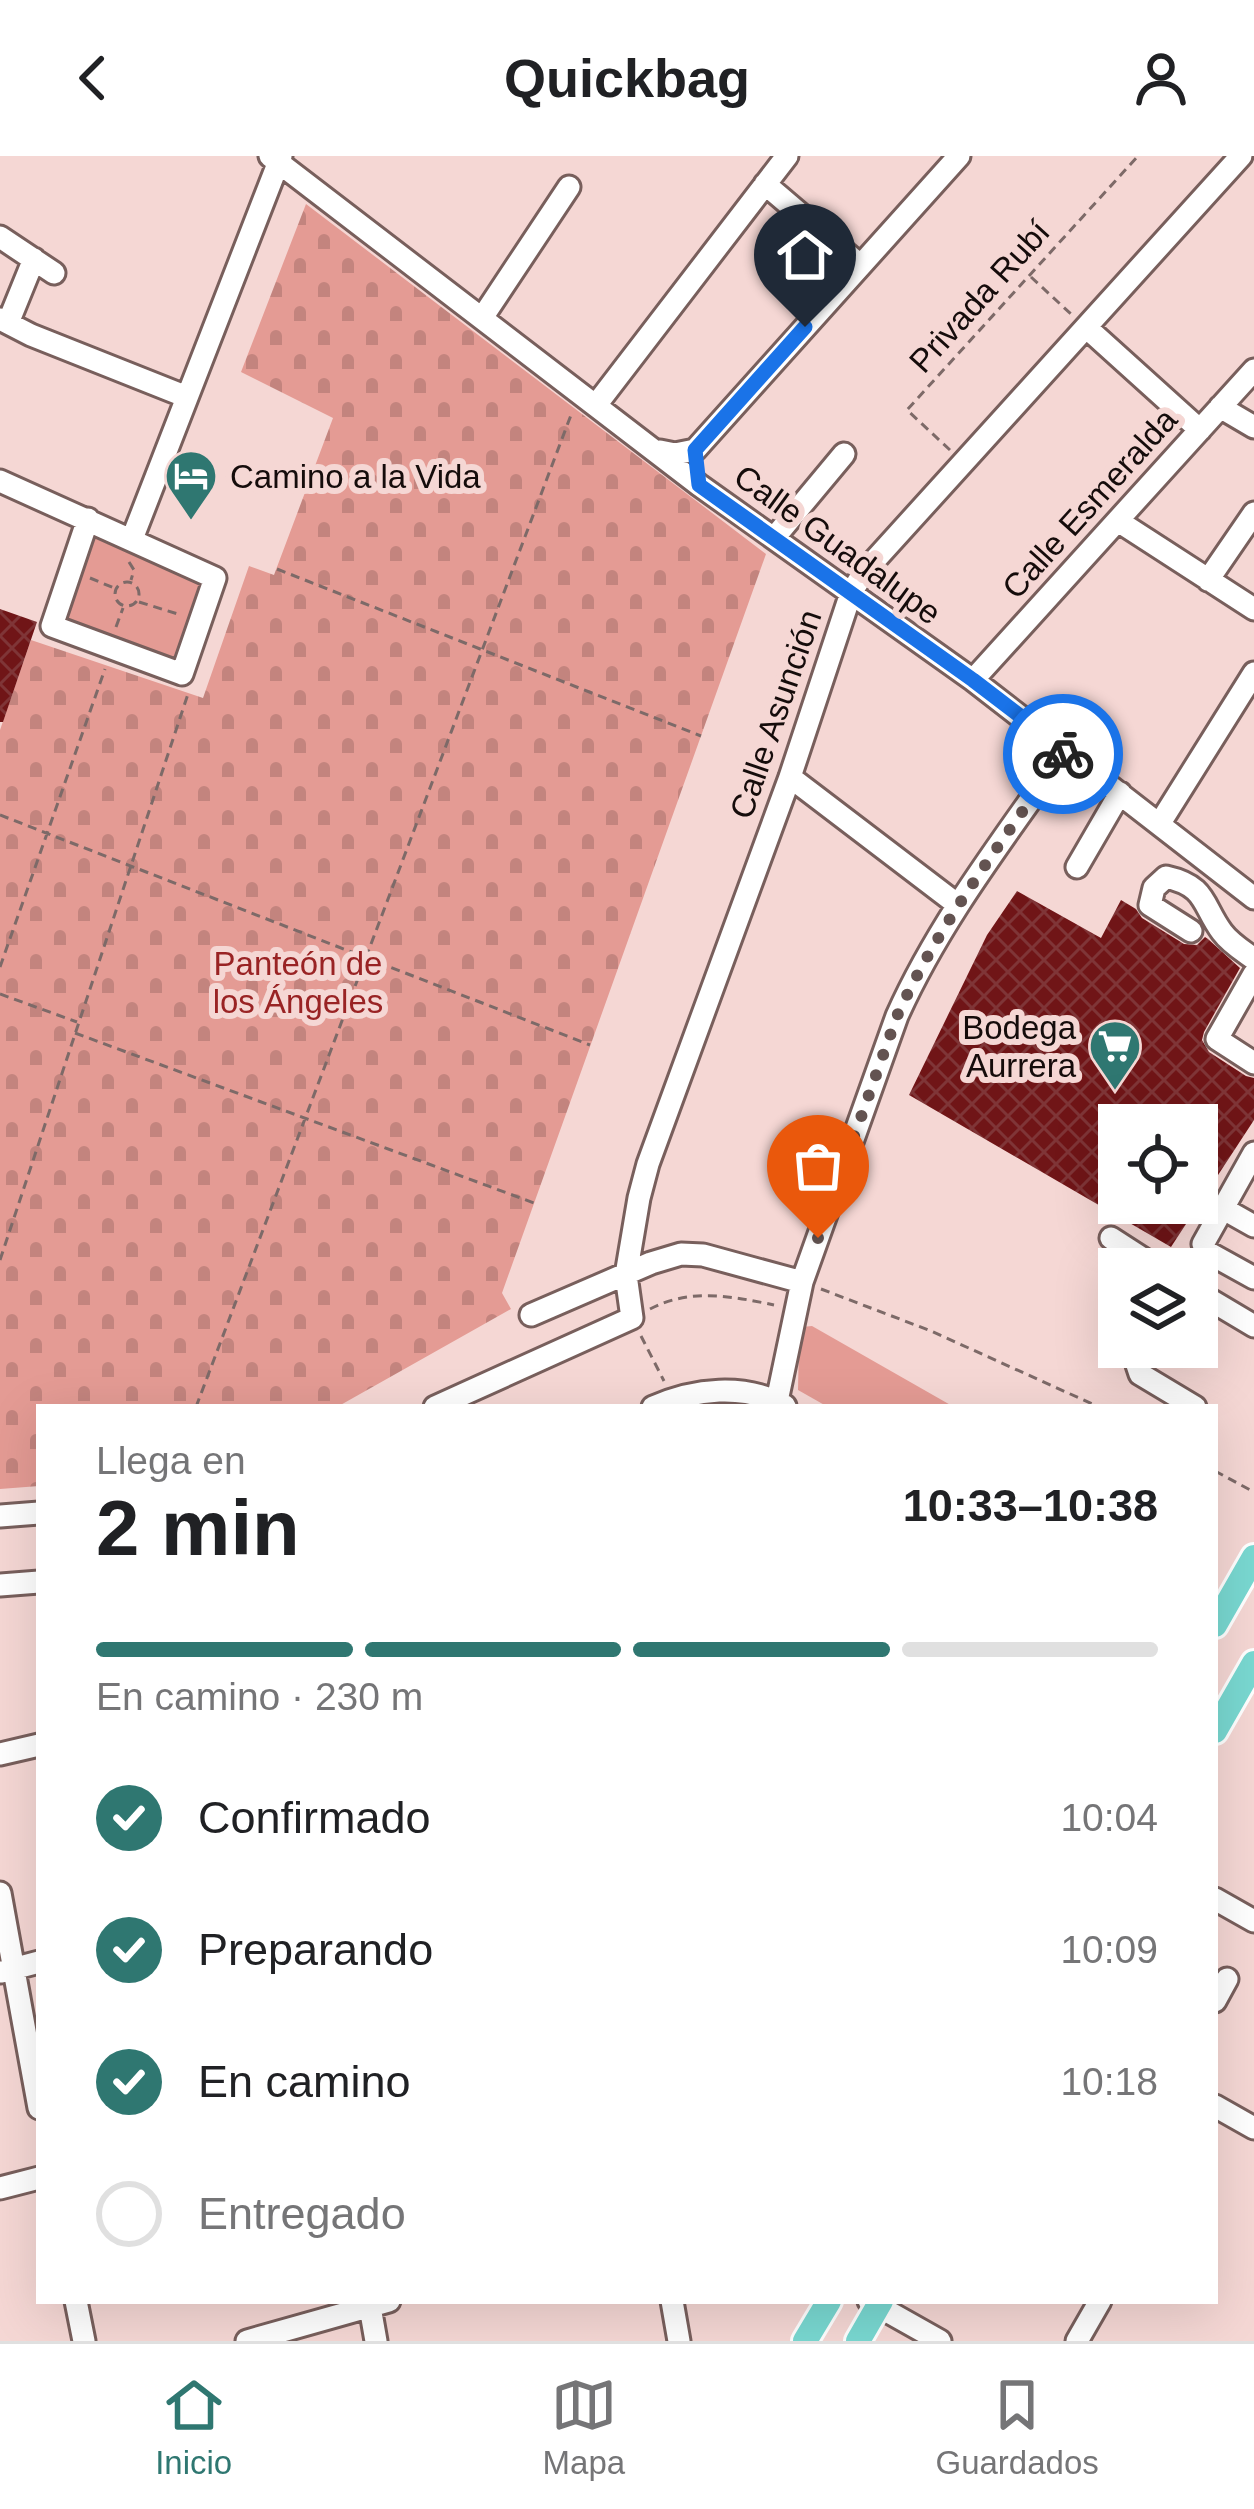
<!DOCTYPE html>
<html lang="es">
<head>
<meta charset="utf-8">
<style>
  body { margin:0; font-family:Arial,sans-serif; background:#f6f6f6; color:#202124; height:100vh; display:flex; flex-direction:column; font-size:45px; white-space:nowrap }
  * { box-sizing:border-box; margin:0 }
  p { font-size:39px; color:#757577 }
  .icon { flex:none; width:66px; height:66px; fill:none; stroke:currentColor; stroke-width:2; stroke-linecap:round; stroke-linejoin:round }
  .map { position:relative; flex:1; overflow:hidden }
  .panel { position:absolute; left:36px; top:1248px; width:1182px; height:900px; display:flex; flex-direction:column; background:#fff; border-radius:0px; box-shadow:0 12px 48px #0002 }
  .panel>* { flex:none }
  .buttons { position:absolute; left:1098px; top:948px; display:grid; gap:24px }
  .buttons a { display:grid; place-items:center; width:120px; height:120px; border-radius:0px; background:#fff; box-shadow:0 12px 48px #0002; font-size:60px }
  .pin { position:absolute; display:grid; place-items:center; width:102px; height:102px; color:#fff; margin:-123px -51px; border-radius:50% 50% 50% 0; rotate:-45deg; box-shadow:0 0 12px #0007 }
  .pin .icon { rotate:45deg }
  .courier { position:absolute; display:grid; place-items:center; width:120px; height:120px; margin:-60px; border:9px solid #1a73e8; border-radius:50%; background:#fff; color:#222; box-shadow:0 3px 15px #0007 }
  .headline em { font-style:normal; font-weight:600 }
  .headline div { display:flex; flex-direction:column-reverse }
  .headline { display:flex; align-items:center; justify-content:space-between; height:204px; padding:0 60px }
  h1 { font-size:78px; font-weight:600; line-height:90px }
  .bar { display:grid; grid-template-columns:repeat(4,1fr); gap:18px 12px; align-content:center; height:144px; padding:0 60px }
  .bar i { height:15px; border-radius:9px; background:#e0e0e0 }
  .bar .on { background:#2f7771 }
  .bar p { grid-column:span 4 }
  ol { padding:0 60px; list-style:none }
  li { display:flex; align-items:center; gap:36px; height:132px }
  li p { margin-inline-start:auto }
  li .icon { padding:12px; border-radius:50%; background:#2f7771; color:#fff; stroke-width:4 }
  li:last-child { color:#757577 }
  li i { width:66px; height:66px; border:6px solid #e0e0e0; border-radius:50% }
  header { display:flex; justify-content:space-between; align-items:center; height:156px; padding:0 60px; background:#fff; font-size:54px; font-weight:600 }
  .tabs { display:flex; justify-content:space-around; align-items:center; height:168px; border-top:3px solid #e0e0e0; background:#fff; font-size:33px; color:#757577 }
  .tabs a { display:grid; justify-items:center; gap:6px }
  .tabs .on { color:#2f7771 }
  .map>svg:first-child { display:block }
  .green { fill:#e49b94 }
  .cemetery { fill:url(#cemetery-stones) }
  .building { fill:url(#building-cross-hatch); fill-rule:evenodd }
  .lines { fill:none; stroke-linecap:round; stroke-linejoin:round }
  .minor-casing { stroke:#785f5c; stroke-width:27 }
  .major-casing { stroke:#fff; stroke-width:30 }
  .path { stroke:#7d6a68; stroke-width:3; stroke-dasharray:9 6; stroke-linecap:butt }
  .minor { stroke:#fff; stroke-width:21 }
  .major { stroke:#79d8d1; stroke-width:24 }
  .done { stroke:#635351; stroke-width:12; stroke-dasharray:0 21.6 }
  .route { stroke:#1a73e8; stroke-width:15 }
  .labels { text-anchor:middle; stroke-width:12; stroke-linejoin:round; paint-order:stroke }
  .street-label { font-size:33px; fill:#150c0b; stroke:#f5d7d4 }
  .poi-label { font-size:33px; fill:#150c0b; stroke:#f5d7d4; text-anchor:start }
  .park-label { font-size:33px; fill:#992324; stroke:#f5d7d4 }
</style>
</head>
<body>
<header><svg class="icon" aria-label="back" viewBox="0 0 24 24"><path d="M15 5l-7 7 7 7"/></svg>Quickbag<svg class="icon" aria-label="person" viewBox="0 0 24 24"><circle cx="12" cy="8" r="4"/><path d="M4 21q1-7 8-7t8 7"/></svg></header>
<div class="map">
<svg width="1254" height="2185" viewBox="0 0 1254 2185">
  <defs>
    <pattern id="cemetery-stones" width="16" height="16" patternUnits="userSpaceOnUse" patternTransform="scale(3)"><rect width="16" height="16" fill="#e49b94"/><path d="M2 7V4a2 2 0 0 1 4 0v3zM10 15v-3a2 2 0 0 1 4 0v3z" fill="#c3847e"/></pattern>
    <pattern id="building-cross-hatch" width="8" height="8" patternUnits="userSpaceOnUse" patternTransform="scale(3)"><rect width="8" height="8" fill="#701517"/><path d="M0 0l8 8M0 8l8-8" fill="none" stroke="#7f3537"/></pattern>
  </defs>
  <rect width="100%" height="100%" fill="#f5d7d4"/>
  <!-- green -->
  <path class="green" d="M87,378l121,48 -30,87 -121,-46z
    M812,1170l142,81h-126l-30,-17 1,-50 3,-13z"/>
  <!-- cemetery -->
  <path class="cemetery" d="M306,48l460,350 -264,739 9,16 -174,98h-298v79l-39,3v-759l31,-90 172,58 46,-132 25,9 59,-157 -92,-46z"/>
  <!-- building -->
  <path class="building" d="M0,453l37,13 -34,100h-3z
    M1017,735l84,47 20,-38 15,9 6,9 42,26 13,1 8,-8 3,2 32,29 -36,64 -2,8 7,12 37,24 8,2v42l-83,127 -262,-152 78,-160zM1119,969h78v78h-78z"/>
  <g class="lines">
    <!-- minor casing -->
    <g class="minor-casing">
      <path id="minor" d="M270,0l429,329 274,195 281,218
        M765,28l95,81
        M0,81l54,36
        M482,162l87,-131
        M0,163l31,16 156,62
        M8,167l26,-64
        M1087,172l113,102
        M596,249l191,-249
        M1220,251l34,20
        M660,295l15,3 20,-4 264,-294
        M0,325l215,97 -33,96 -130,-48 36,-107
        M1118,365l136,88
        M774,382l70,-84
        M132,383l149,-383
        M1208,424l46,-67
        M973,524l281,-310
        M790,621l168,128
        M1160,667l94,-150
        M1077,711l43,-74
        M1191,775l-41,-26 4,-17 12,-11c41,9 36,28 56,55 8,11 21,19 32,27
        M1254,818l-37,65 37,24
        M1254,997l-51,91 4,8 47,26
        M1222,1052l32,18
        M1111,1082l48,31
        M1197,1136l57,34
        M531,1159l120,-52 30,-9 22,1 99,27
        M1147,1191l-10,18 3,9 55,33
        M777,1245l25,-119 95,-266c43,-96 109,-180 168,-265
        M435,1251l197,-89 -6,-43 13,-77 9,-34 142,-387 61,-184 13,-21 377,-416
        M653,1251c41,-18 91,-24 132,-1
        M0,1360l39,-3
        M0,1429l39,-3
        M0,1598l39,-9
        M0,1737l39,215
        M1215,1743l39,22
        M1,1816l38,-10
        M1215,1845l12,-22
        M1215,1950l39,22
        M0,2032l39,-10
        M76,2145l8,40
        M369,2145l7,40
        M672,2145l7,40
        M869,2145l71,40
        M247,2185l142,-40
        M1077,2185l23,-40"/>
    </g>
    <!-- major casing -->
    <g class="major-casing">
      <path id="major" d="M1215,1469l39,-68
        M1215,1575l39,-68
        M805,2185l24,-40
        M858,2185l23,-40"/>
    </g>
    <!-- path -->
    <path class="path" d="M1031,121l41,38
      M950,294l-43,-40 231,-254
      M129,406l5,8 -3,10
      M277,413l424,167
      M90,422l24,10
      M115 438a12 12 0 1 1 24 0a12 12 0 1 1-24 0Z
      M139,446l42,13
      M116,471l7,-19
      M0,659l590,230
      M0,811l105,-298
      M0,838l77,28
      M75,877l459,170
      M0,1104l188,-566
      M821,1133l110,42 168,76
      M650,1153c40,-21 81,-13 124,-4
      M641,1180l23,45
      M196,1251l375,-992
      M1215,1315l39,21"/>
    <!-- minor -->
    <use href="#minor" class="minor"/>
    <!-- major -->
    <use href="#major" class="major"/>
  </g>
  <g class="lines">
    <!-- done -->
    <path class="done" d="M818,1082l79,-222c43,-94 107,-177 166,-262"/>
    <!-- route -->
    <path class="route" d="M805,171l-110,123 4,35 274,195 93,71 -3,3"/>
  </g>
  <!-- icons -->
  <defs>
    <g id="hotel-pin" transform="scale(2.7)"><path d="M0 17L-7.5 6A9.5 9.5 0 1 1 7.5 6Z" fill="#2f7771" stroke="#f5d7d4"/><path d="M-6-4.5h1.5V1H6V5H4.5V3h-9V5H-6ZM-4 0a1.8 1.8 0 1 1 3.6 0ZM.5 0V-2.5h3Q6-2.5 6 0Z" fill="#fff"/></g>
    <g id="supermarket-pin" transform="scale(2.7)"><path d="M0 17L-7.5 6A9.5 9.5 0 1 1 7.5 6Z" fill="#2f7771" stroke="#f5d7d4"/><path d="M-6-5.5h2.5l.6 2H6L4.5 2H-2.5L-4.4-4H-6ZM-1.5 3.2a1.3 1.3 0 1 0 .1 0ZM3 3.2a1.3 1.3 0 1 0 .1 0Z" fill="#fff"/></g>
  </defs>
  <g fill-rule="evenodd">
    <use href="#hotel-pin" x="191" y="320"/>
    <use href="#supermarket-pin" x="1115" y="890"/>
  </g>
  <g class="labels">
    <!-- street labels -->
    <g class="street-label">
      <text transform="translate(979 140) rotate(-48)" y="12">Privada Rubí</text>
      <text transform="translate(1089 347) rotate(-48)" y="12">Calle Esmeralda</text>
      <text transform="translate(838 388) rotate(36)" y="12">Calle Guadalupe</text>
      <text transform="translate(775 558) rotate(-71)" y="12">Calle Asunción</text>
    </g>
    <!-- poi labels -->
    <g class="poi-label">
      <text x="230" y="332">Camino a la Vida</text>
      <text x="1076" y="883" text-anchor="end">Bodega<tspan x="1076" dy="38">Aurrera</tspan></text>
    </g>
    <!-- park labels -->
    <g class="park-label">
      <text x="298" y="819">Panteón de<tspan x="298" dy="38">los Ángeles</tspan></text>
    </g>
  </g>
</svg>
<div class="buttons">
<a><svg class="icon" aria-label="locate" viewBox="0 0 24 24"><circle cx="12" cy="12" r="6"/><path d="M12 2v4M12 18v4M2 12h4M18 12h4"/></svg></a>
<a><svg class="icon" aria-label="layers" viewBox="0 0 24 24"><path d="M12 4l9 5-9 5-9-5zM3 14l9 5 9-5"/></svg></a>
</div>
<div class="pin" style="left:818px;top:1082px;background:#ea580c"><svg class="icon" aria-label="bag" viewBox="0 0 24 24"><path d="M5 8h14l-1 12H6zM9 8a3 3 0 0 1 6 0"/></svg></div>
<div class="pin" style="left:805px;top:171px;background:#1f2937"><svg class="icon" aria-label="home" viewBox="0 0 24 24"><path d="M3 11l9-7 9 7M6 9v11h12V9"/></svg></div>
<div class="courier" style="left:1063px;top:598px"><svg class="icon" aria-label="bike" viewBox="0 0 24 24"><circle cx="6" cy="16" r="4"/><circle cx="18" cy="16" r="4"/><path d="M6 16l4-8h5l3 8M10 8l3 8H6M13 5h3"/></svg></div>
<section class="panel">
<div class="headline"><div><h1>2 min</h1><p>Llega en</p></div><em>10:33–10:38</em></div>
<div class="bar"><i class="on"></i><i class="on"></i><i class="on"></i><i></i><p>En camino · 230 m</p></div>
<ol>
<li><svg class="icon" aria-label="check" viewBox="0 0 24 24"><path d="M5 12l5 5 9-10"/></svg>Confirmado<p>10:04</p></li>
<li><svg class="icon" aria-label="check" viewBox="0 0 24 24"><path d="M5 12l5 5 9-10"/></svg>Preparando<p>10:09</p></li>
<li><svg class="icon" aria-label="check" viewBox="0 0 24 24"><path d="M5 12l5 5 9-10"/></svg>En camino<p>10:18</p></li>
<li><i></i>Entregado</li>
</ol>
</section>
</div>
<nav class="tabs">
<a class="on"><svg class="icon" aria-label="home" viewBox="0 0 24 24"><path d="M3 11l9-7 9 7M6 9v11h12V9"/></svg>Inicio</a>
<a><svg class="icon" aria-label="map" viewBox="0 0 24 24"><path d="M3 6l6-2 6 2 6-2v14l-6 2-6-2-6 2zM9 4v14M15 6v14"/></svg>Mapa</a>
<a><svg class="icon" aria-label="saved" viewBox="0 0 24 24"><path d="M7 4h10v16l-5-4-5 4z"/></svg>Guardados</a>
</nav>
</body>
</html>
